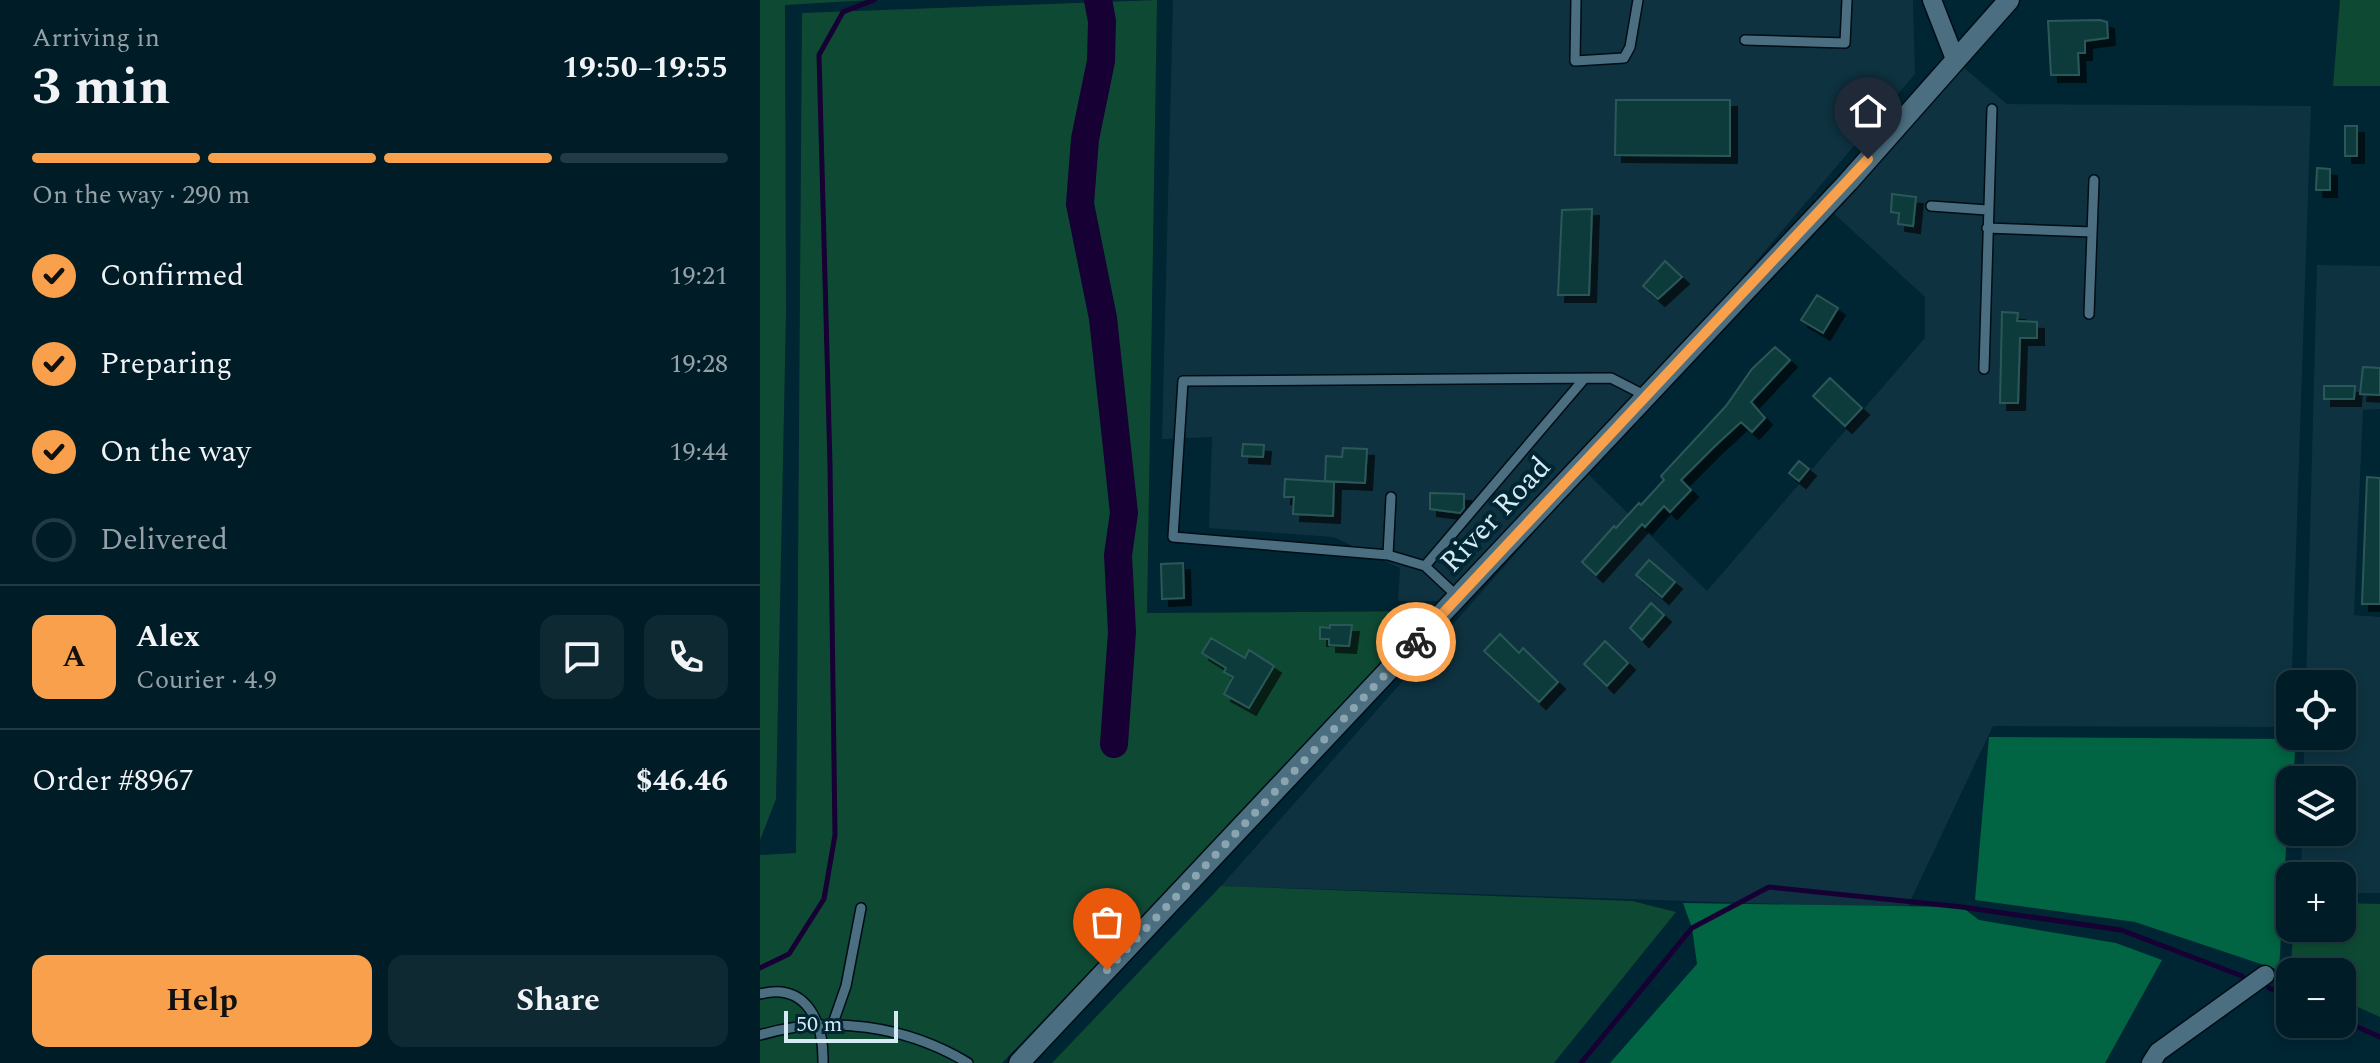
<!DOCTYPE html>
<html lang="en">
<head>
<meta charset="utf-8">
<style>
  body { margin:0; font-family:Spectral,serif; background:#0e2932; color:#f1f3f6; height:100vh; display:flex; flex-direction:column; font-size:30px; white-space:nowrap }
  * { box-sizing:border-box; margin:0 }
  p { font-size:26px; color:#95a1a7 }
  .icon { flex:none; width:44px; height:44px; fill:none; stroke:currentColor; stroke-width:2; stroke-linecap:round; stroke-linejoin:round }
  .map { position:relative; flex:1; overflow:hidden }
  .details { display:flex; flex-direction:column; background:#001c26; width:760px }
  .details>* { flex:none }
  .fabs { position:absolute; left:1516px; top:670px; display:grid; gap:16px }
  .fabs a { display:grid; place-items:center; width:80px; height:80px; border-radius:16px; background:#001c26; box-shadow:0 4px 12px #0003,0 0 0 2px #223a43; font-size:40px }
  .scale { position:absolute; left:24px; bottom:20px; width:114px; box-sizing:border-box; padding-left:8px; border:4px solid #d6eaf3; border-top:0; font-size:22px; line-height:28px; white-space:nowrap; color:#d6eaf3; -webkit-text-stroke:6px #002533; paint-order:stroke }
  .pin { position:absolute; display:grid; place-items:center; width:68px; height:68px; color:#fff; margin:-82px -34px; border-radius:50% 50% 50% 0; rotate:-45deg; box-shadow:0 0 8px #0007 }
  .pin .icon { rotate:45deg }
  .courier { position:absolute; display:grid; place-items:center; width:80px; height:80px; margin:-40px; border:6px solid #f8a04b; border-radius:50%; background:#fff; color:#222; box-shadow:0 2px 10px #0007 }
  .head em { font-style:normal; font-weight:700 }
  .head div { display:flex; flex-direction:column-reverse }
  .head { display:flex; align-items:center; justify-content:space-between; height:136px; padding:0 32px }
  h1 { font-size:52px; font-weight:700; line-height:60px }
  .bar { display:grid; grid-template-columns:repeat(4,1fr); gap:12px 8px; align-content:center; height:96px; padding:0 32px }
  .bar i { height:10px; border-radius:6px; background:#223a43 }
  .bar .selected { background:#f8a04b }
  .bar p { grid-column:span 4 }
  .line { display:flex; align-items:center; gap:20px; padding:0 32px; border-top:2px solid #223a43 }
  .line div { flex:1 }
  .round { display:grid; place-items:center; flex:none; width:84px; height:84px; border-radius:16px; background:#0e2932 }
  ol { padding:0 32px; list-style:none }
  li { display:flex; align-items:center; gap:24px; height:88px }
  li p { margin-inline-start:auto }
  li .icon { padding:8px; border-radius:50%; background:#f8a04b; color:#111; stroke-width:4 }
  li:last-child { color:#95a1a7 }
  li i { width:44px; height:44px; border:4px solid #223a43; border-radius:50% }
  .button { display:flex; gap:16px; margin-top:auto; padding:16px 32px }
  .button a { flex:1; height:92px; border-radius:16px; background:#f8a04b; color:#111; font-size:32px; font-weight:700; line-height:92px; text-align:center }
  .button a+a { background:#0e2932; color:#f1f3f6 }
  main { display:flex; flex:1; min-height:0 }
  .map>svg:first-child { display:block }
  .built { fill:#0e323f }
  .green { fill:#0e4a33 }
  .forest { fill:#016443 }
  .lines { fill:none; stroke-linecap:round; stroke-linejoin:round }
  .stream { stroke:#160034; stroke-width:5 }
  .river { stroke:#160034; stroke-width:28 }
  .building { fill:#0c3b3b; stroke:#2c5858; stroke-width:2; filter:url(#shadow) }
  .service-casing { stroke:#000d17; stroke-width:12 }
  .minor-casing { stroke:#000d17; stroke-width:21 }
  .tertiary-casing { stroke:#000d17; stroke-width:23 }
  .service { stroke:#4b6f80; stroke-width:9 }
  .minor { stroke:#4b6f80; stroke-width:18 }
  .tertiary { stroke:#4b6f80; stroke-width:20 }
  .done { stroke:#8ba5b0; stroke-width:8; stroke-dasharray:0 14.4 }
  .route { stroke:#f8a04b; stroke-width:10 }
  .labels { text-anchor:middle; stroke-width:8; stroke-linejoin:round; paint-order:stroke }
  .street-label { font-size:30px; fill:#d6eaf3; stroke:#002533 }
</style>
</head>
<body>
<main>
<section class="details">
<div class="head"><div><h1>3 min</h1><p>Arriving in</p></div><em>19:50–19:55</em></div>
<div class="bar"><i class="selected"></i><i class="selected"></i><i class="selected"></i><i></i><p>On the way · 290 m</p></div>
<ol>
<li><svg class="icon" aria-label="check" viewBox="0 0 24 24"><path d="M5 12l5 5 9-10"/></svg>Confirmed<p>19:21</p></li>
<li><svg class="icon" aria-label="check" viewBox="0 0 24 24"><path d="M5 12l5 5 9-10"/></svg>Preparing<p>19:28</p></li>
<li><svg class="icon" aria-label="check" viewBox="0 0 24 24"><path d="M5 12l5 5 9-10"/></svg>On the way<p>19:44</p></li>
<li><i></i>Delivered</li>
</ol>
<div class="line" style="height:144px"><b class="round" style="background:#f8a04b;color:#111">A</b><div><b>Alex</b><p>Courier · 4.9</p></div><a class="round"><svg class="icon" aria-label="chat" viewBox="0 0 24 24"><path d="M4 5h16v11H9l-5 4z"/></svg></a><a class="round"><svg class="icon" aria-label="phone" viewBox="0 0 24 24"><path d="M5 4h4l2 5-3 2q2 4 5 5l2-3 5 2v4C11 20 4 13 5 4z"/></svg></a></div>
<div class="line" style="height:104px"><div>Order #8967</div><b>$46.46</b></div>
<div class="button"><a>Help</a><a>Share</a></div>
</section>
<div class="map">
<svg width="1620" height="1063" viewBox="0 0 1620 1063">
  <defs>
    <filter id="shadow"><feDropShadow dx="7" dy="7" stdDeviation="0" flood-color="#0009"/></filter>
  </defs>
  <rect width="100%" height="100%" fill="#002533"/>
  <!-- built -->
  <path class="built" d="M413,0h740l2,74 -235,277 -237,250h-45l2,-33 -67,-31 -124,-9 3,-91 -50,2z
    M1203,67l44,37 304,2 -21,621 -297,-1 -86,182 -686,-22 366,-413 120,118 218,-253v-41l-94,-86z
    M1557,265l63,1v143l-17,1 -9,205 26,2v276h-38v-17h-41l1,-44h40v-52h-39l2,-44h37v-52h-36z"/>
  <!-- green -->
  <path class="green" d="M0,0h110l-85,5 1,308 -10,486 -16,41z
    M397,0l-10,613 289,-2 -434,452h-242v-208l36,-2 6,-840z
    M1580,0h40v86h-47z
    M461,886l411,15 44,11 -122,151h-502z
    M1582,903l38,1v113l-38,-17v-28h-52l4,-44h48z"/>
  <!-- forest -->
  <path class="forest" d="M1229,737l307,2 -3,41h-3l-11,190 -144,-48 -160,-22z
    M923,903l279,4 17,13 137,23 46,17 -57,103h-495l87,-99 -5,-36z"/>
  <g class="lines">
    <!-- stream -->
    <path class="stream" d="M0,968l29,-14 35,-55 11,-64 -5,-370 -11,-410 24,-43 31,-12
      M1509,988l21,9
      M1582,1020l38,17
      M821,1063l111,-135 77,-41 193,20 159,23 121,46"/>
    <!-- river -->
    <path class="river" d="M338,0l4,21 -1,40 -16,78 -5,65 23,114 21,195 -6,42 4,77 -8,112"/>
  </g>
  <!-- building -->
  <path class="building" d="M1340,20l7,2 1,16 -23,3v12h-7l1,22h-28l-3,-54z
    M856,100h114v56l-115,-1z
    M1585,126h12v30h-12z
    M1557,168l13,1v21h-14z
    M1132,194l24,3 -3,29 -15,-2 1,-11 -8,-1z
    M832,209l-3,86h-31l4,-85z
    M905,261l17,16 -24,22 -15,-13z
    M1057,295l21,13 -15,25 -22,-13z
    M1242,312l16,1 -1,8 20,1v16h-17l-2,65h-18z
    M1015,347l15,13 -39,42 14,16 -13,14 -11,-10 -26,24 -34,34 10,10 -21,22 -6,-6 -19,21 -3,-3 -46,51 -14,-13 32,-36 2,2 23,-25 2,2 23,-25 -3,-4 65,-70 26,-37z
    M1603,367l17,1v27l-20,-1z
    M1070,378l32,30 -17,18 -32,-30z
    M1564,386h31l-1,13h-30z
    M483,444l21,1 -1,12 -21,-1z
    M583,448l24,1 -2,34 -40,-2 1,-25 16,1z
    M1039,461l10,8 -10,12 -10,-8z
    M1607,477l13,1v126h-18z
    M525,479l49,3 -1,34 -40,-2 1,-17h-10z
    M670,493l34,1v14l-4,5 -30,-4z
    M889,560l26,22 -13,15 -26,-22z
    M423,563l1,35 -22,1 -1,-35z
    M891,603l13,12 -22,25 -12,-12z
    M570,625h22l-3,21 -20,-1v-6h-9v-12l10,1z
    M740,634l19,19 4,-5 35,34 -19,20 -55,-51z
    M451,638l34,20 4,-8 25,16 -25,42 -25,-14 9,-17 -9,-5 2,-4 -24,-15z
    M845,641l23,22 -21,23 -23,-22z"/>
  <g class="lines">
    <!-- service casing -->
    <g class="service-casing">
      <path id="service" d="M816,0l-1,61 49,-3 6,-11 8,-47
        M985,40l100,3 2,-43
        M1171,206l56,4
        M1227,228l105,4
        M1329,314l5,-134
        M1224,369l8,-260
        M628,555l3,-58
        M665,566l159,-187
        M698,597l-33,-31 -37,-11 -215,-18 10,-156 428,-3 35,18
        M0,994c47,-12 64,29 63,69
        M72,1026l14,-40 15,-78
        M0,1035c68,-21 147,-9 208,28"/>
    </g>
    <!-- minor casing -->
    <g class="minor-casing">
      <path id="minor" d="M1172,0l23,59
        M1391,1063l7,-11 107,-77"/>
    </g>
    <!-- tertiary casing -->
    <g class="tertiary-casing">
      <path id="tertiary" d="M259,1063l829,-881 161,-182"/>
    </g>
    <!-- service -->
    <use href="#service" class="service"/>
    <!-- minor -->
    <use href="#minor" class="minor"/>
    <!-- tertiary -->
    <use href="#tertiary" class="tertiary"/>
  </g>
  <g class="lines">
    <!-- done -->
    <path class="done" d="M347,970l309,-328"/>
    <!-- route -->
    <path class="route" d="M656,642l452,-483"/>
  </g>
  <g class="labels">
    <!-- street labels -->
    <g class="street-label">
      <text transform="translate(735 514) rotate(-47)" y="10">River Road</text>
    </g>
  </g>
</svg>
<div class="fabs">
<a><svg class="icon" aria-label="locate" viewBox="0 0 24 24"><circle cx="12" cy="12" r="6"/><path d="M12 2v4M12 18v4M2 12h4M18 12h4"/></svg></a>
<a><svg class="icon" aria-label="layers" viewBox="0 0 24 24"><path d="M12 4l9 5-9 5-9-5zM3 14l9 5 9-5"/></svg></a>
<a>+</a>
<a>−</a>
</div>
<div class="scale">50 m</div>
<div class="pin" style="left:347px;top:970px;background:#ea580c"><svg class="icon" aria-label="bag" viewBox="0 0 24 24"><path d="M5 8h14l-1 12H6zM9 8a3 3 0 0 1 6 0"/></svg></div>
<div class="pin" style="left:1108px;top:159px;background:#1f2937"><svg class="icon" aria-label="home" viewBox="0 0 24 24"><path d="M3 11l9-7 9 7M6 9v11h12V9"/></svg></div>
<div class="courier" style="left:656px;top:642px"><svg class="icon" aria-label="bike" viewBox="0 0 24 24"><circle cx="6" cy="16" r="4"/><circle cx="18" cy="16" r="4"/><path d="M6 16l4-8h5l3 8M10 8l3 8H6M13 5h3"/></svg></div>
</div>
</main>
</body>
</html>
